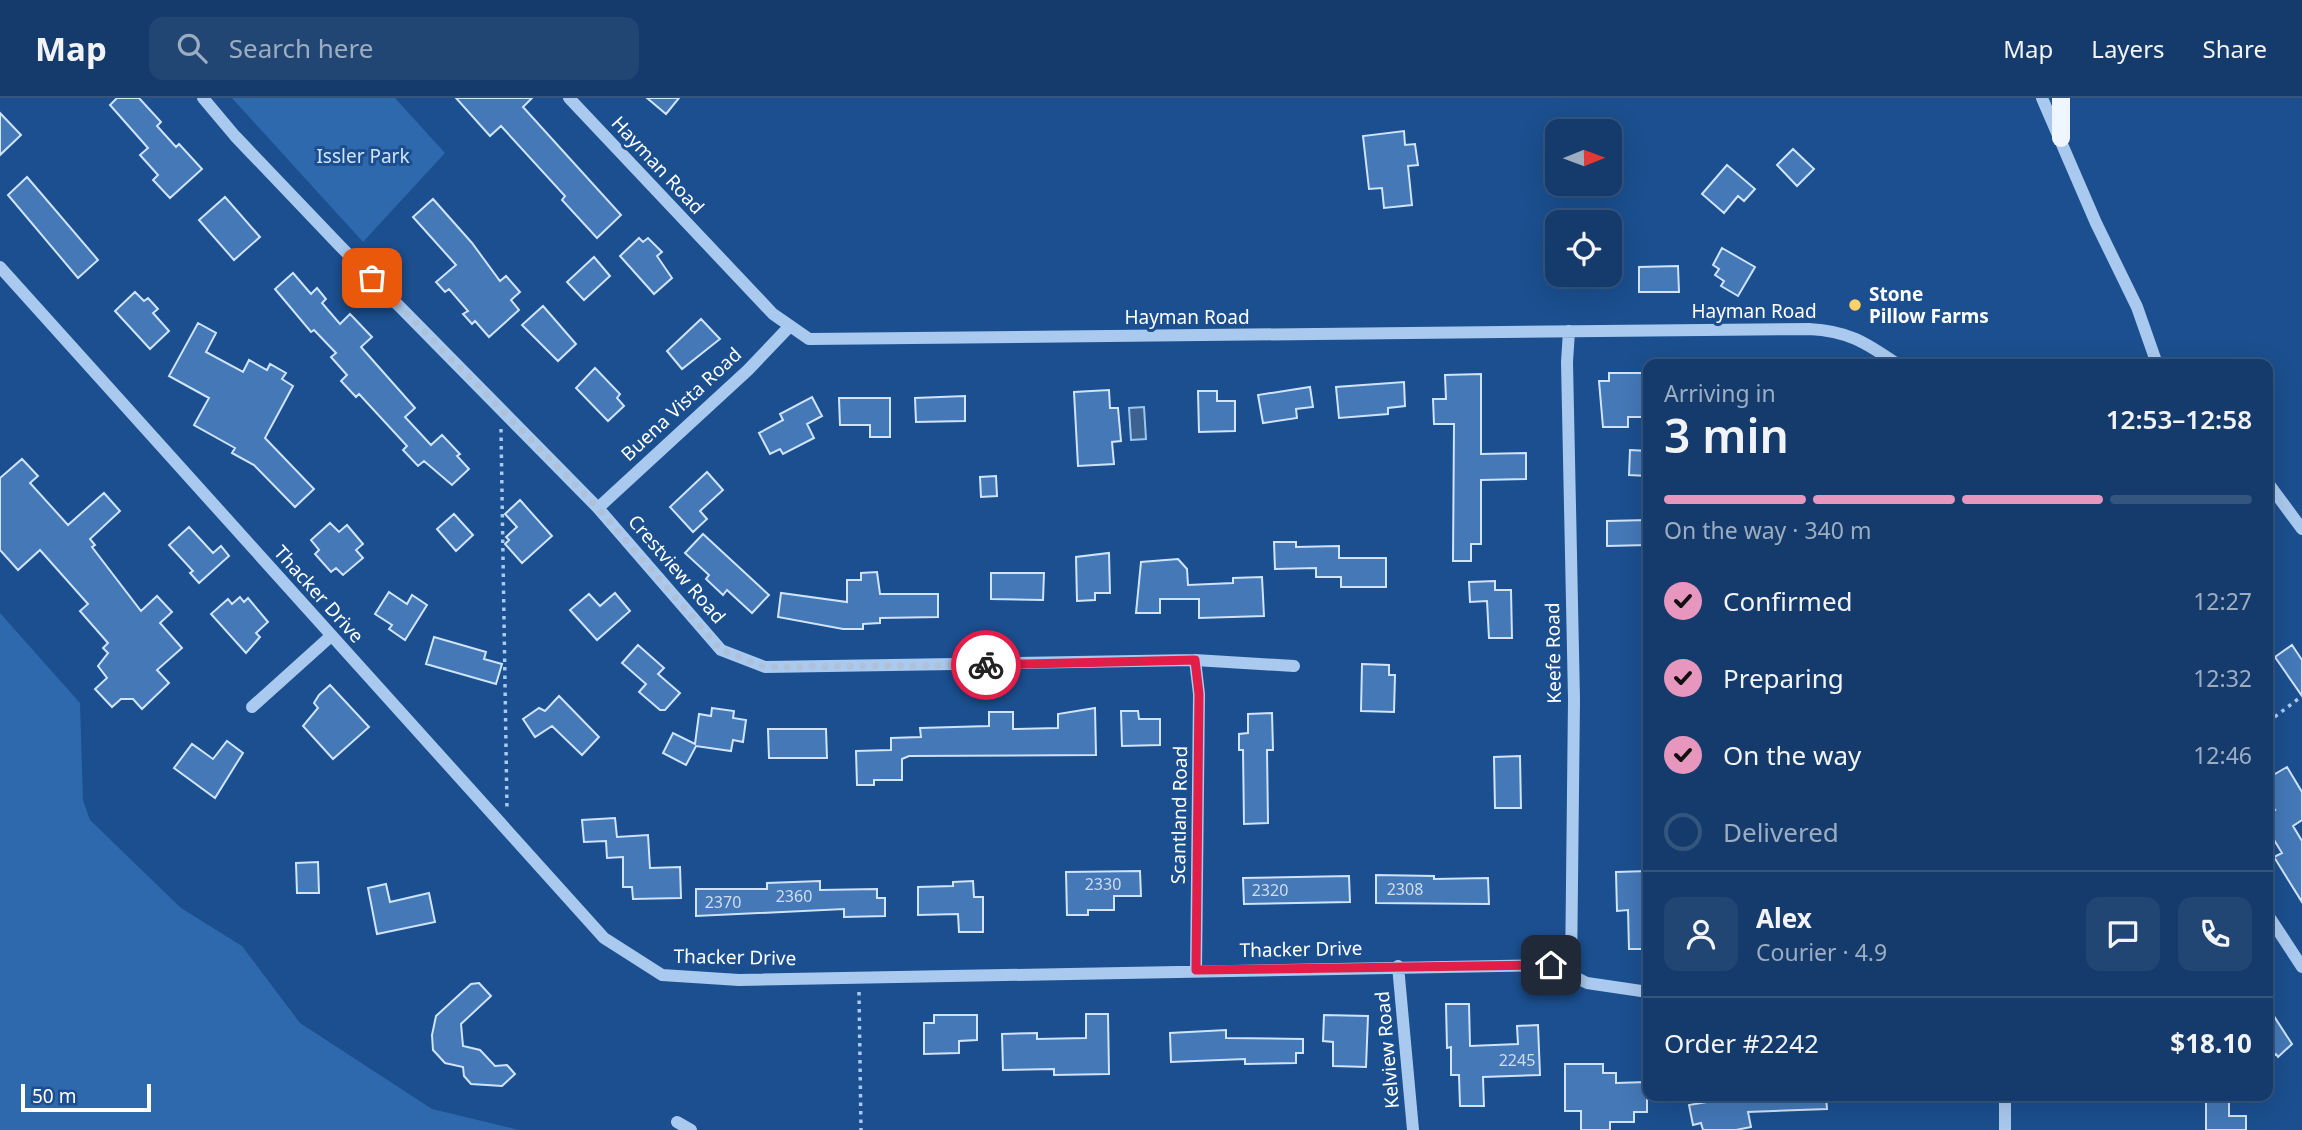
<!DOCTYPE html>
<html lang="en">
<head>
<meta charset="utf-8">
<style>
  body { margin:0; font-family:"Noto Sans",sans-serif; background:#214673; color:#f1f3f6; height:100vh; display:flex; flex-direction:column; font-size:26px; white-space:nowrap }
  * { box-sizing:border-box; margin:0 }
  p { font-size:23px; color:#9dadc1 }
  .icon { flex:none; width:38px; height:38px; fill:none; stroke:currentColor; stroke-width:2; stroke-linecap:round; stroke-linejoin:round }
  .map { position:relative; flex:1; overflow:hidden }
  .sheet { position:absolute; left:1643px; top:261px; width:630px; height:742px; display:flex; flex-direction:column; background:#143b6b; border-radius:14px; box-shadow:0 7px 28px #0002,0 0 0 2px #33557e }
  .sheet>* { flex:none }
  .needle { width:46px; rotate:89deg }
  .buttons { position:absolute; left:1545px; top:21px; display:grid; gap:14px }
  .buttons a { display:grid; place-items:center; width:77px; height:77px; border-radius:14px; background:#143b6b; box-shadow:0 7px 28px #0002,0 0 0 2px #33557e; font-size:35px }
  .scale { position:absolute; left:21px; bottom:18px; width:130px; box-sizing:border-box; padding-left:7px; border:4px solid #fff; border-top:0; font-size:19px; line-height:24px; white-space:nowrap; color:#fff; -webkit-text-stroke:5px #1b4f8f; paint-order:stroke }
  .pin { position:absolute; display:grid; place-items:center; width:60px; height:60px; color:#fff; margin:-30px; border-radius:14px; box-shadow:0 4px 10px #0006 }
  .courier { position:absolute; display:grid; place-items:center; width:70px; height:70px; margin:-35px; border:5px solid #e11d48; border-radius:50%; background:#fff; color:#222; box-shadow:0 2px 9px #0007 }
  .summary em { font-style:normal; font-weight:600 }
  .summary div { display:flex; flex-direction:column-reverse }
  .summary { display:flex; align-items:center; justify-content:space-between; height:119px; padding:0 21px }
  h1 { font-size:46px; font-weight:600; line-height:52px }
  .bar { display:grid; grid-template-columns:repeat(4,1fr); gap:10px 7px; align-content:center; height:84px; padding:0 21px }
  .bar i { height:9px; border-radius:5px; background:#33557e }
  .bar .current { background:#e797bd }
  .bar p { grid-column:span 4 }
  .line { display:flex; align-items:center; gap:18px; padding:0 21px; border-top:2px solid #33557e }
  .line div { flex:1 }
  .round { display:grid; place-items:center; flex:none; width:74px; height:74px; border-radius:14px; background:#214673 }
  ol { padding:0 21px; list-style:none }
  li { display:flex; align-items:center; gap:21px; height:77px }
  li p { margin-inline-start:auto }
  li .icon { padding:7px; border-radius:50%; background:#e797bd; color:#111; stroke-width:4 }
  li:last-child { color:#9dadc1 }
  li i { width:38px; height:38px; border:4px solid #33557e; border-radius:50% }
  header { display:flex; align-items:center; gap:42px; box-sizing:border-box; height:98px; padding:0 35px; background:#143b6b; border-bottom:2px solid #33557e }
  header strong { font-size:33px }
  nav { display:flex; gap:38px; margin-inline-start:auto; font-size:24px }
  .search { width:490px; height:63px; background:#214673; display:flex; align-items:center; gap:18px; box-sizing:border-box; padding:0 24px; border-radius:14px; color:#9dadc1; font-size:26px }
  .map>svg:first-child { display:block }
  .green { fill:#2e69ad }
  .water { fill:#3c6290; stroke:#9cc4f0; stroke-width:2 }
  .building { fill:#4478b7; stroke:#cfe3fa; stroke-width:2 }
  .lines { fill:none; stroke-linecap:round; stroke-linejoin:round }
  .path { stroke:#a9c9ee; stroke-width:3.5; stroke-dasharray:3.5 5; stroke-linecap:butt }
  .minor { stroke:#a9c9ee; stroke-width:12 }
  .major { stroke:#f0f6ff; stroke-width:18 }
  .done { stroke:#afc1d8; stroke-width:7; stroke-dasharray:0 12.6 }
  .route { stroke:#e11d48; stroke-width:9 }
  .poi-dot { fill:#ffd166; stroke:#1b4f8f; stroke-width:2.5 }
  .labels { text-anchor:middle; stroke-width:6; stroke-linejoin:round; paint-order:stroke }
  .number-label { font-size:16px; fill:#d0dded }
  .park-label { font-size:19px; fill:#cfe3fa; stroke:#1b4f8f }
  .street-label { font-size:19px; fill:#fff; stroke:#1b4f8f }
  .poi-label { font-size:19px; font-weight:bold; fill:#fff; stroke:#1b4f8f; text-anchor:start }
</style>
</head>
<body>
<header>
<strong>Map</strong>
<div class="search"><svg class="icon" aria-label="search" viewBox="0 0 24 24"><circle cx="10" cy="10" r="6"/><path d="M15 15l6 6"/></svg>Search here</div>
<nav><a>Map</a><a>Layers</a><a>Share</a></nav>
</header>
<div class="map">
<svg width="2302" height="1032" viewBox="0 0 2302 1032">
  <rect width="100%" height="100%" fill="#1b4f8f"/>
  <!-- green -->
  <path class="green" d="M232,0h163l50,55 -82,89z
    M0,515l80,90 3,97 7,20 91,88 61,38 58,77 132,86 87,21h-519z"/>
  <!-- water -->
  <path class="water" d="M1144,309l2,32 -15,1 -2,-32z"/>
  <!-- building -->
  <path class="building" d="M117,0h22l22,24 -4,4 19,21 3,-3 23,25 -32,29 -17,-18 5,-5 -18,-20 8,-7 -38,-43z
    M456,0h76l-9,9 98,108 -24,23 -35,-38 3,-4 -64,-70 -11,10z
    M647,0h32l-13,16z
    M0,15l21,22 -21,20z
    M1404,33l1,14 10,-1 3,21 -10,1 4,39 -28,3 -2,-20 -13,1 -6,-53z
    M1793,51l21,20 -17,17 -20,-21z
    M1727,67l28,24 -11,12 -6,-5 -14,17 -22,-19z
    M27,79l71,83 -20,18 -70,-83z
    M225,99l35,40 -26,23 -35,-40z
    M433,101l39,44 28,38 6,-5 14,16 -9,8 8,10 -30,27 -14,-16 -3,3 -9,-10 5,-3 -19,-22 -4,3 -9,-10 20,-17 -43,-48z
    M639,140l4,4 5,-4 14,14 -5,4 15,22 -18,16 -34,-38z
    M1722,150l33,19 -17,29 -17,-10 3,-5 -9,-6 4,-6 -6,-4z
    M594,159l16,19 -26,24 -17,-18z
    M1678,168l1,26h-40v-25z
    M293,175l18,21 6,-6 9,11 -4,4 18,21 10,-10 22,23 -11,10 54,61 -10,9 26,28 11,-10 18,19 -3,2 12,13 -17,16 -28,-24 -6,5 -15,-16 4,-4 -48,-52 -3,3 -15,-16 6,-6 -16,-18 5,-4 -22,-23 -3,2 -36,-43z
    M135,194l9,9 4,-3 10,11 -5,4 16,18 -19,18 -35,-38z
    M543,208l33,38 -18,17 -36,-36z
    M701,221l19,20 -38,30 -15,-18z
    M198,225l18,10 -10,19 37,20 6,-12 18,10 3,-6 16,9 -4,6 11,7 -28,52 49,51 -19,18 -41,-42 -22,-12 3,-5 -41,-23 15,-27 -40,-22z
    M595,270l25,26 -3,4 7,8 -16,15 -32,-33z
    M1609,275h35v10h4v28l-4,1v5h-16v10h-25l-4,-46h10z
    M1481,276v80l45,-1v26l-45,1v64h-10v17h-18l1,-137h-20l-1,-25h13l-1,-24z
    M1404,284l1,24 -17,2v6l-49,4 -3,-31z
    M1310,289l3,20 -17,2 1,9 -34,5 -5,-28z
    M1109,292l1,18h8l3,33 -9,1 2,22 -36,2 -4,-74z
    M1198,293h19v10h18v30l-36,1z
    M965,298v25l-49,1 -1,-24z
    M812,299l10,19 -15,8 7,14 -31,16 -3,-5 -10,5 -11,-21 24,-13 -3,-6z
    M839,300h51v39h-20v-12h-30z
    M1630,352l18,1v25l-19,-1z
    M22,361l16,17 -8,7 38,42 36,-32 16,18 -30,28 5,6 -3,2 49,64 16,-15 15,16 -12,11 22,25 -25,22 12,13 -27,26 -9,-10h-12l-9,8 -17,-18 12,-11 -9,-12 10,-13 -5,-5 5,-5 -28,-32 8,-7 -48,-54 -22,20 -18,-20v-72z
    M707,374l16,18 -23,21 7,8 -14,13 -23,-25z
    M996,378l1,20 -16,1 -1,-20z
    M520,402l32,36 -30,27 -17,-19 4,-4 -3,-3 11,-10 -12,-13z
    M454,416l19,21 -17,16 -19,-22z
    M1648,422v25l-41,1v-25z
    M330,425l9,9 8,-7 16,19 -7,6 7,8 -20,17 -7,-7 -5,4 -16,-18 4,-4 -8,-10z
    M189,429l24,26 8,-7 8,10 -30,27 -9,-10 3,-2 -24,-26z
    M703,436l66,61 -17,18 -25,-23 -4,5 -17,-16 3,-4 -24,-22z
    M1274,444h22v5l43,-1v12h47v29h-45v-10h-25v-9l-41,1z
    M1109,455l1,40h-15v7l-18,1 -1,-44z
    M1178,461l9,10 1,16 45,-2v-5l29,-1 2,39 -65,2v-19h-39v14h-24l5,-51z
    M877,474l3,22h58v23l-58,1v5l-17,1v5h-20l-65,-12 3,-24 66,9v-22h14v-7z
    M991,475h53l-1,27 -52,-1z
    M1495,483v9h16l1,48h-23l-2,-37 -17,1 -1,-20z
    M389,494l18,12 5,-9 15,10 -22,35 -16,-11 3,-4 -17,-11z
    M615,495l15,18 -33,29 -27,-30 19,-16 11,12z
    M240,499l4,5 4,-4 20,24 -12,11 4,4 -14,16 -35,-39 17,-15 4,5z
    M434,539l52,15 -2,7 18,5 -6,20 -70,-20z
    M638,547l26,23 -6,6 22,19 -15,17h-5l-21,-18 7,-8 -24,-21z
    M2292,547l10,15v36l-27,-39z
    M1362,566l27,1v10h6l-1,37 -33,-1z
    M330,587l39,42 -36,32 -30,-33 15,-18 -4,-5 5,-8z
    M559,598l40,41 -17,18 -30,-29 -17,11 -12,-18 16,-11 6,3z
    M712,610l22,3 -1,7 13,2 -3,22 -10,-2 -2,11 -35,-5 -10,19 -23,-12 10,-20 22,11 4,-30 12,2z
    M1095,610l1,47 -187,1 -7,3v21h-28v5h-17l-1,-34 35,-1v-12l30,-1 -1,-9 69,-2v-14h24v17l45,-1v-14z
    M1121,613h17l1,8h21v26l-38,1z
    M1272,615l1,37h-6l1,73 -24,1 -1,-74h-4v-16l9,-1v-19z
    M768,631h58l1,29h-58z
    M227,643l16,12 -28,45 -41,-30 18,-24 21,15z
    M1520,658l1,52h-26l-1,-51z
    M2287,669l15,25v28l-9,6 9,15v61l-28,-45 8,-4 -14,-23v-16l7,-4 -7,-10v-22z
    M615,720l2,19 31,-2 2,33 30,-1 1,31 -48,1 -1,-12h-9v-30l-16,1 -1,-17 -22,1 -2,-22z
    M318,764l1,31h-22l-1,-30z
    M1140,773l1,25h-27v14h-26v5h-21l-1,-43z
    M1648,773v78h-19l-1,-39 -11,1 -1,-39z
    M1376,777l58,1v3l54,-1 1,26 -113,-1z
    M1349,778l1,26 -106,2 -1,-26z
    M820,783v9l57,-1v9h8v18l-41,1v-8l-148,7v-27h71v-6z
    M973,783l1,16h9v35h-24l-1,-18 -40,1v-28l35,-1v-4z
    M386,786l4,18 39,-9 6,29 -58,12 -9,-46z
    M479,885l12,13 -30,28 2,22 17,4 15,16 12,-1 8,9 -13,12 -31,-2 -7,-8 -1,-9 -18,-4 -12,-13 -1,-15 4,-19 35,-32z
    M1446,906h23l1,42 48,-2 -1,-18 21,-1 2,50 -57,2 1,29h-24l-1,-31h-8v-28l-4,1z
    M2268,909l24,37 -14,13 -2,-3 -8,5z
    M1086,916h22l1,60 -55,1v-6l-51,1 -1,-36 35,-1v6l49,-1z
    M934,917h43v25l-18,1v12l-35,1v-31h10z
    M1324,917l44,1 -2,51 -33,-1v-24l-10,-1z
    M1226,932v8l77,1v14h-7v10l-51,1v-5l-74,3 -1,-29z
    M1565,966h38v9h13v10l31,-1v30h-13v10h-24v8h-29v-19h-16z
    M1742,998h84l1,13 -79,3 3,15 -15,3h-33l-2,-7 -8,2 -4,-20z
    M2206,998h23v20h17v14h-40z"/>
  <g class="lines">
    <!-- path -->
    <path class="path" d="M501,331l6,381
      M2268,624l34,-26
      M859,894l2,138"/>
    <!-- minor -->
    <path class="minor" d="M203,0l32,38 105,110 258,262 123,142 44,17 430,-7 99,6
      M569,0l204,216 36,25 1000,-10c39,2 56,13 88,35
      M2042,0l54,125 41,84 20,57
      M0,169l604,671 58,37 77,5 812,-15 36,18 61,9
      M1569,233l-2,31 7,337 -3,276
      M2268,385l34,46
      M598,410l150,-138 41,-43
      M1195,562l4,34 -3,276
      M252,609l79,-71
      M2268,817l34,52
      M1398,868l15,164
      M2005,998v34
      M677,1024l14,8"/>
    <!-- major -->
    <path class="major" d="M2061,40v-40"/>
  </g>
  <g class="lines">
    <!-- done -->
    <path class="done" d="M372,180l226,230 123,142 44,17 221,-2"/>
    <!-- route -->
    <path class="route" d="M986,567l209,-5 4,34 -3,276 355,-5"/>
  </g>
  <!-- markers -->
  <circle class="poi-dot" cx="1855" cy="207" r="7"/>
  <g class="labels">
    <!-- number labels -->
    <g class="number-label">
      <text x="1103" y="792">2330</text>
      <text x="1405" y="797">2308</text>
      <text x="1270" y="798">2320</text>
      <text x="794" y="804">2360</text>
      <text x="723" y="810">2370</text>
      <text x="1517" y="968">2245</text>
    </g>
    <!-- park labels -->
    <g class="park-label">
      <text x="363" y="65">Issler Park</text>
    </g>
    <!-- street labels -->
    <g class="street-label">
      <text transform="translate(658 67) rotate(47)" y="7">Hayman Road</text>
      <text x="1754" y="220">Hayman Road</text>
      <text x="1187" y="226">Hayman Road</text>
      <text transform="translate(681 306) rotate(-43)" y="7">Buena Vista Road</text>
      <text transform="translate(677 471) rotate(49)" y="7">Crestview Road</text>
      <text transform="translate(319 496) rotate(48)" y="7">Thacker Drive</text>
      <text transform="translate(1553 555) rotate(-91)" y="7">Keefe Road</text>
      <text transform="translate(1179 717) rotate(-89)" y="7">Scantland Road</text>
      <text transform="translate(1301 851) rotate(-1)" y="7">Thacker Drive</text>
      <text transform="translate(735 859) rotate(1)" y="7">Thacker Drive</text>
      <text transform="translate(1387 952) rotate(-95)" y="7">Kelview Road</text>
    </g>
    <!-- poi labels -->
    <g class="poi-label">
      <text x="1869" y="203">Stone<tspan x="1869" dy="22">Pillow Farms</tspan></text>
    </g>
  </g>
</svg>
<div class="buttons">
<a><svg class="needle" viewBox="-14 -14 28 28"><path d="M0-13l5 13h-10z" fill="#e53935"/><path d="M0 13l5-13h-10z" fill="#9dadc1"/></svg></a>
<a><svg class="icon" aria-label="locate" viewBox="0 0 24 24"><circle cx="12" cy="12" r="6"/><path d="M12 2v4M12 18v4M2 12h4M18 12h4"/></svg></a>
</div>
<div class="scale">50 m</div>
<div class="pin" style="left:372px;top:180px;background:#ea580c"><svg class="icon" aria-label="bag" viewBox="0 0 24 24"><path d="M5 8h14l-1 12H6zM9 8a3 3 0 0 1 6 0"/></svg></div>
<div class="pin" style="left:1551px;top:867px;background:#1f2937"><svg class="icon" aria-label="home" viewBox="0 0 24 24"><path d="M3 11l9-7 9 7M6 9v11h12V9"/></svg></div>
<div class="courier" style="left:986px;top:567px"><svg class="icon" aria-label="bike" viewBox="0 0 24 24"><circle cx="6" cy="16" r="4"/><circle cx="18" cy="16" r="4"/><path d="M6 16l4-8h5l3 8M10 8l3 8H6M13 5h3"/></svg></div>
<section class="sheet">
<div class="summary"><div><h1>3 min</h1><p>Arriving in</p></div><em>12:53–12:58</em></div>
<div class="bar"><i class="current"></i><i class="current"></i><i class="current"></i><i></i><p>On the way · 340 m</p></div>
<ol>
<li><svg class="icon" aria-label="check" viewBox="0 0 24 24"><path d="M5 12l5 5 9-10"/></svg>Confirmed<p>12:27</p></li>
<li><svg class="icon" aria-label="check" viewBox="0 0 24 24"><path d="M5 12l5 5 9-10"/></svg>Preparing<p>12:32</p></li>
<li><svg class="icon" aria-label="check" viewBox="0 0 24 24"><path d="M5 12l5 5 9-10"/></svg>On the way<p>12:46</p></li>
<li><i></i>Delivered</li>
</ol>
<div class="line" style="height:126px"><a class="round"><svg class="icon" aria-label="person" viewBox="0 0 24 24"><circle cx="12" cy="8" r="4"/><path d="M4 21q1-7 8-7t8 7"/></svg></a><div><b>Alex</b><p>Courier · 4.9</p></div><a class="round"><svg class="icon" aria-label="chat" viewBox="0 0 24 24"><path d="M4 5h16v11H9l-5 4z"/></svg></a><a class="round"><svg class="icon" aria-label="phone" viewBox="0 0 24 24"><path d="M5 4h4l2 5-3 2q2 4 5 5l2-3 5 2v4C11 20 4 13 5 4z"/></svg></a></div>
<div class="line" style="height:91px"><div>Order #2242</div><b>$18.10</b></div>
</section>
</div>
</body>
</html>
